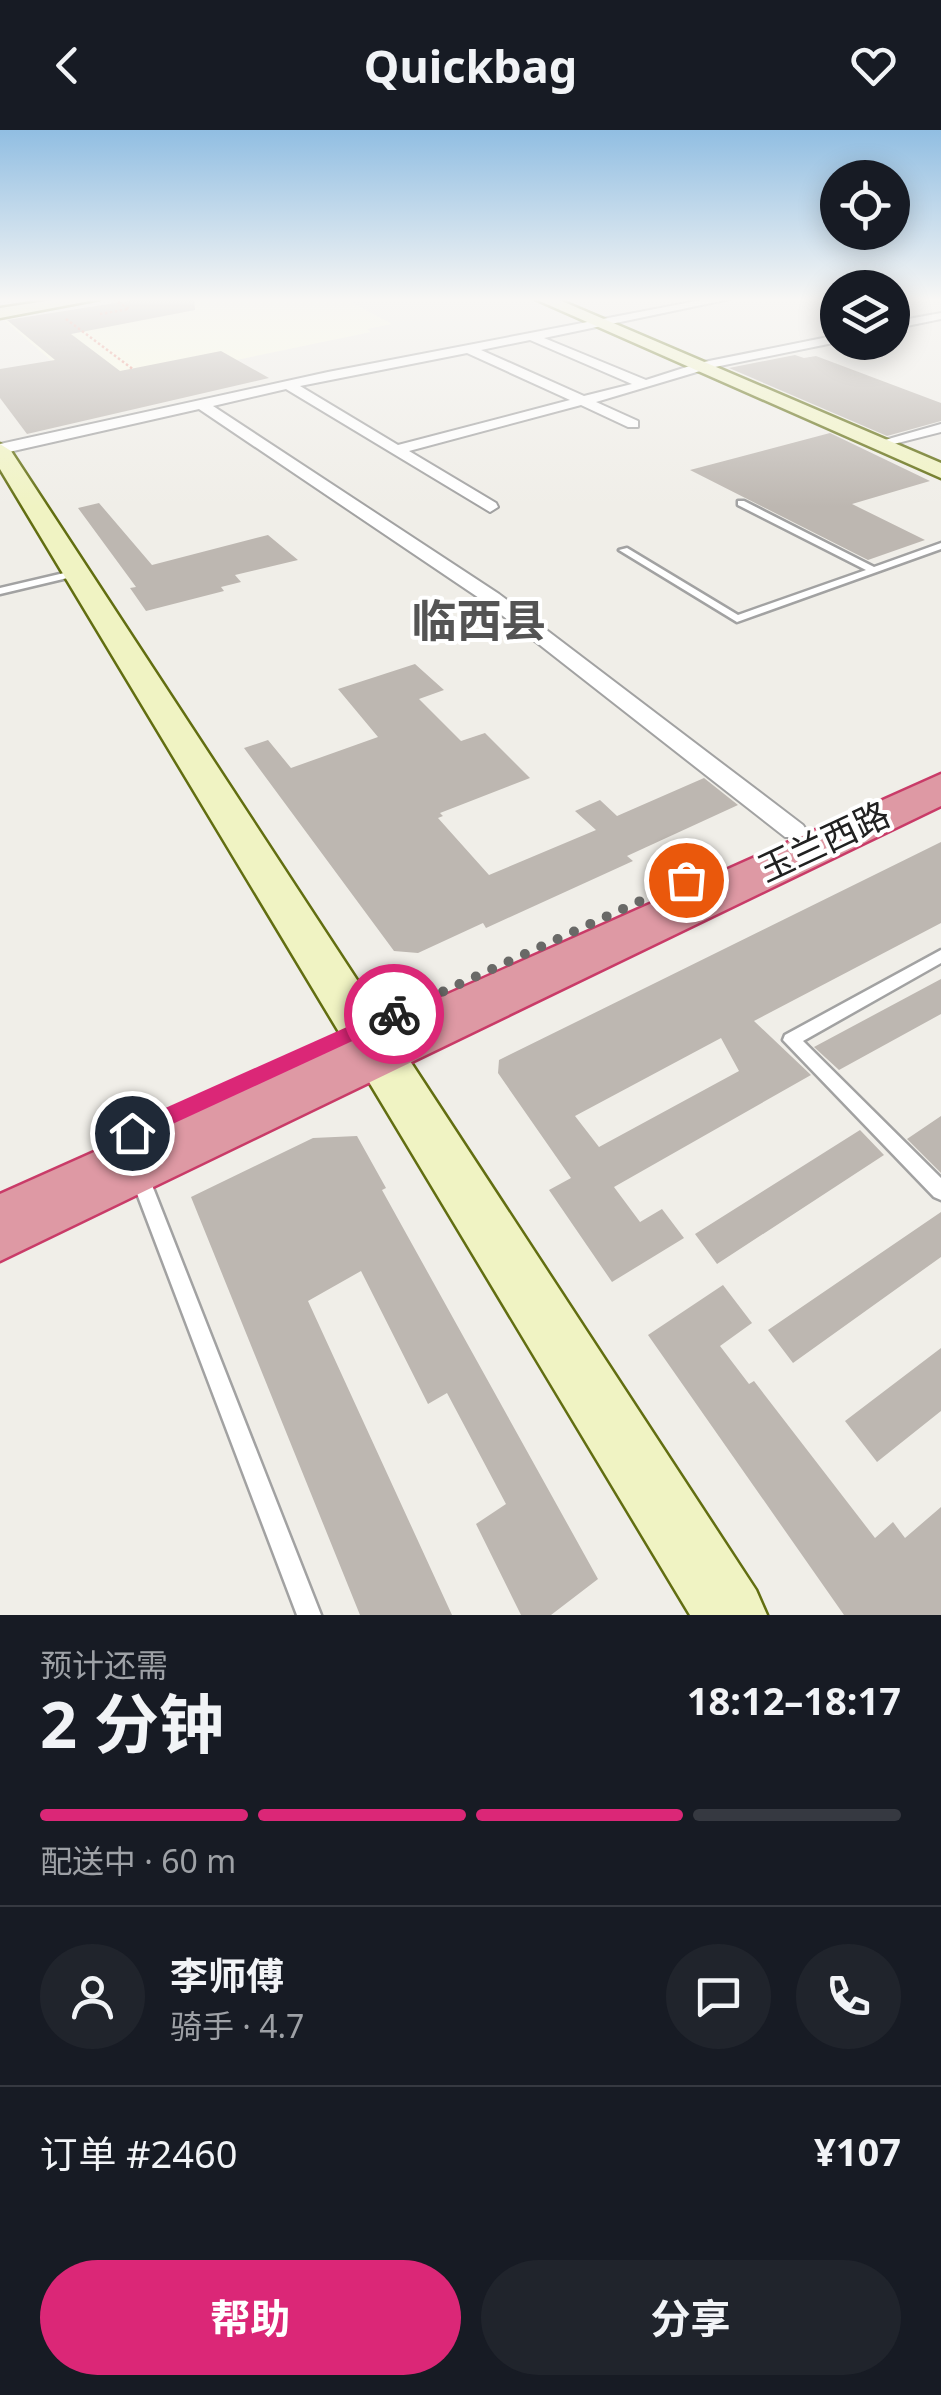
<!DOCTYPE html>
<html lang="zh">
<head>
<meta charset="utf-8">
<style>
  body { margin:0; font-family:"Noto Sans","Noto Sans SC",sans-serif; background:#20242c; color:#f1f3f6; height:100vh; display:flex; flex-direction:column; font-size:38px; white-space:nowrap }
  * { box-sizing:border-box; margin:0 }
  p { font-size:32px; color:#9ea1a6 }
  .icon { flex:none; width:55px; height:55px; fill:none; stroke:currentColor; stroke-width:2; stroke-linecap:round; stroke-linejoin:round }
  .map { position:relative; height:1485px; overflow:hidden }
  .side { display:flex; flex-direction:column; background:#171b24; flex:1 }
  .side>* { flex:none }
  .fabs { position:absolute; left:820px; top:30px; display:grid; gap:20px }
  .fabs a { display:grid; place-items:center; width:90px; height:90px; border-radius:50%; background:#171b24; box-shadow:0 5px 25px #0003; font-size:50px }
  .pin { position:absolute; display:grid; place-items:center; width:85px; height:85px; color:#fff; margin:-42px; border:5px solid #fff; border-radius:50%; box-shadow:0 2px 10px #0007 }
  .courier { position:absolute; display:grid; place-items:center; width:100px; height:100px; margin:-50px; border:8px solid #db2777; border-radius:50%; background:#fff; color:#222; box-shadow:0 2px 12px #0007 }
  .headline em { font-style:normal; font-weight:700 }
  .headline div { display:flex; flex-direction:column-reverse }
  .headline { display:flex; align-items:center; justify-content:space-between; height:170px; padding:0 40px }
  h1 { font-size:65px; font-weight:700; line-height:75px }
  .bar { display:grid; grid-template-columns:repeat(4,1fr); gap:15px 10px; align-content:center; height:120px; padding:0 40px }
  .bar i { height:12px; border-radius:8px; background:#363941 }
  .bar .selected { background:#db2777 }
  .bar p { grid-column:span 4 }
  .line { display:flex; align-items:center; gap:25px; padding:0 40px; border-top:2px solid #363941 }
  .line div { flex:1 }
  .round { display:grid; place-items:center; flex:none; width:105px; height:105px; border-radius:52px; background:#20242c }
  .cta { display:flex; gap:20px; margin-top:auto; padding:20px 40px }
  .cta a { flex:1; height:115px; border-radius:60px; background:#db2777; color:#fff; font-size:40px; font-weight:700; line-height:115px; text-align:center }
  .cta a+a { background:#20242c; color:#f1f3f6 }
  header { display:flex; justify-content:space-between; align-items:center; height:130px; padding:0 40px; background:#171b24; font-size:45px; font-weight:700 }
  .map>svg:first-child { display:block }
  .education { fill:#fbfce5 }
  .building { fill:#bdb7b1; fill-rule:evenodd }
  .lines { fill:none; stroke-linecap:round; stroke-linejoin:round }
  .lane-casing { stroke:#a2a2a2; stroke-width:5 }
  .street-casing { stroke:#a2a2a2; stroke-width:4 }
  .secondary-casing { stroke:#626e11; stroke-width:5 }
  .highway-casing { stroke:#c93b68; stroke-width:5 }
  .path { stroke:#eb8c7e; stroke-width:2.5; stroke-dasharray:2.5 2.5; stroke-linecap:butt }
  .lane { fill:#fff; fill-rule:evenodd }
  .street { fill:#fff; fill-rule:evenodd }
  .secondary { fill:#f0f3c3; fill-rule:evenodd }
  .highway { fill:#de99a4; fill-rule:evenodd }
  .route { fill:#db2777 }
  .done { stroke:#696967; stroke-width:10; stroke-dasharray:0 18 }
  .labels { text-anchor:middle; stroke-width:8; stroke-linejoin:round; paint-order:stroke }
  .street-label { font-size:35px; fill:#212121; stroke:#fff }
  .far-town-label { font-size:45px; font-weight:bold; fill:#545454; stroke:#fff }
</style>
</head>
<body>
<header><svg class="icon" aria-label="back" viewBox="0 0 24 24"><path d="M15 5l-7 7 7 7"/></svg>Quickbag<svg class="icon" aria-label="heart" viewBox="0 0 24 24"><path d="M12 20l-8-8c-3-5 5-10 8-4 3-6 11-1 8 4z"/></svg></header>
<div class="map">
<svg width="941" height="1485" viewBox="0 0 941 1485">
  <rect width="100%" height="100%" fill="#f0eee8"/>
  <!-- education -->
  <path class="education" d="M137,169h208l47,25 -25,5 4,3 -284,59 -83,-71z"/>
  <!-- building -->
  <path class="building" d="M140,169h54l1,11 -124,24 49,37 101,-20 48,27 -242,56 -27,-36v-29l55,-9 -48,-40z
    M795,225l9,3 12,-2 125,47v18l-54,15 -158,-68z
    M830,303l100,48 -78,23 73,36 -57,20 -178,-90z
    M99,373l53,62 116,-30 30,25 -63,15 6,7 -20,5 3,4 -78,20 -16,-23 6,-1 -58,-79z
    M415,534l29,26 -25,9 42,42 24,-8 45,45 -90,35 3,3 -5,2 51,57 107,-45 -21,-19 25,-11 17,16 87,-38 34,27 -111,51 6,5 -147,67 -3,-5 -65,30 -24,-2 -150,-203 24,-8 23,28 87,-31 -40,-48z
    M941,712v81l-187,98 57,54 -197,112 26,35 22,-13 22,29 -72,44 -63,-92 22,-12 -73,-105 1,-13zM721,908l18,33 -140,76 -24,-31z
    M941,849v35l-102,56 -25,-23z
    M941,986v57l-34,-34z
    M860,1000l24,25 -167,109 -22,-30z
    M357,1006l29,52 -4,2 216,389 -47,36h-30l-45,-91 30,-20 -59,-111 -19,11 -67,-133 -53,30 144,314h-92l-169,-418 122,-59z
    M941,1082v45l-148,106 -25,-33z
    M723,1155l29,38 -32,23 29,38 5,-3 121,157 18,-16 12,16 36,-31v108h-97l-196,-280z
    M941,1218v63l-64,51 -32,-41z"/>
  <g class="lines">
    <!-- lane casing -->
    <g class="lane-casing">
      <path id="lane" d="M738,371h6l130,66 67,-24v6l-204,73 -118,-72 8,-2 111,67 128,-45 -128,-65z
        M77,440l3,1v4l-80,19v-6z
        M941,820v13l-138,78 138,137v22l-7,-3 -151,-157 2,-5z
        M139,1037l6,2 3,6 173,440h-24l-167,-440 3,-6z"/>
    </g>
    <!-- street casing -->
    <g class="street-casing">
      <path id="street" d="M707,169h23l-186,39 102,42 53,-17 139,-28v7l-128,26 -114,34 42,19v6h-10l-47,-22 -172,46 87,52 2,4 -8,5 -204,-123 -73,17 286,188 304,231 4,6 -4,6h-18l-300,-235 -286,-193 -199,45v-10l328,-72zM530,210l102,44 -48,12 -103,-46zM467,223l103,47 -172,45 -98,-59z
        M941,183v6l-49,10v-7z
        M941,294v8l-63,16 -7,-4z"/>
    </g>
    <!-- secondary casing -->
    <g class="secondary-casing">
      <path id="secondary" d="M59,169h41l-100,19v-10z
        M535,169h22l384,164v15z
        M0,314l11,7 745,1139 11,25h-77l-690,-1146z"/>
    </g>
    <!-- highway casing -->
    <g class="highway-casing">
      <path id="highway" d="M941,644v32l-941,455v-67z"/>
    </g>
    <!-- path -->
    <path class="path" d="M100,184l29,-5 -16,-10
      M66,189l68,51"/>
    <!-- lane -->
    <use href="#lane" class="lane"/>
    <!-- street -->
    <use href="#street" class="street"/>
    <!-- secondary -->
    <use href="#secondary" class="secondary"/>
    <!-- highway -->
    <use href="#highway" class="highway"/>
  </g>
  <!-- sky -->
  <linearGradient id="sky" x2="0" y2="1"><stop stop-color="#91bee2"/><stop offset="0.45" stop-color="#f8f7f5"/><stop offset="1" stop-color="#f8f7f5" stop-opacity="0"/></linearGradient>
  <rect width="941" height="377" fill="url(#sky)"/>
  <!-- route -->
  <path class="route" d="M394,876l9,8 -3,5 -260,120h-15l-3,-6 3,-7z"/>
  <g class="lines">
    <!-- done -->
    <path class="done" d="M394,884l292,-134"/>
  </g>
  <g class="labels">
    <!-- street labels -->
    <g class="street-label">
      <text transform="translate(824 712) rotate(-25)" y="12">玉兰西路</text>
    </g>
    <!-- far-town labels -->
    <g class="far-town-label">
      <text x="479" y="507">临西县</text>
    </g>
  </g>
</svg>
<div class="fabs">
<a><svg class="icon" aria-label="locate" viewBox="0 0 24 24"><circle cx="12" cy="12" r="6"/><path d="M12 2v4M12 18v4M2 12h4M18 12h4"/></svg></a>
<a><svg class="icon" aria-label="layers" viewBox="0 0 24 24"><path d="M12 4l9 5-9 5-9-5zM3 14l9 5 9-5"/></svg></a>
</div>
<div class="pin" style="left:686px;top:750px;background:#ea580c"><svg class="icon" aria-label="bag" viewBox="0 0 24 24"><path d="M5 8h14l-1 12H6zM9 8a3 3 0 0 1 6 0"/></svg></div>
<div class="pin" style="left:132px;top:1003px;background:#1f2937"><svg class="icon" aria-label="home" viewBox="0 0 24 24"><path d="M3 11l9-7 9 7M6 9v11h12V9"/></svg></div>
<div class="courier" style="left:394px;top:884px"><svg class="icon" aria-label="bike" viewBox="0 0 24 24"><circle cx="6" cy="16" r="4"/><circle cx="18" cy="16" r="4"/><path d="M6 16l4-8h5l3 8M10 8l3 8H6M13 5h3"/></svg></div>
</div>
<section class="side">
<div class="headline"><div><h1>2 分钟</h1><p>预计还需</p></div><em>18:12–18:17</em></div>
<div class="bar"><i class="selected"></i><i class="selected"></i><i class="selected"></i><i></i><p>配送中 · 60 m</p></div>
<div class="line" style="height:180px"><a class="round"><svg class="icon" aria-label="person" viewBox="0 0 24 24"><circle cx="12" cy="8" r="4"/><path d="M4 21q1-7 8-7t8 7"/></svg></a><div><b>李师傅</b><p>骑手 · 4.7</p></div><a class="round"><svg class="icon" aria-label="chat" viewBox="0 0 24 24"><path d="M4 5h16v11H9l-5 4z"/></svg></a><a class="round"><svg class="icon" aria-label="phone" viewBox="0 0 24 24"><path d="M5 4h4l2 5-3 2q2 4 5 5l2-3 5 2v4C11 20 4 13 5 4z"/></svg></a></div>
<div class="line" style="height:130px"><div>订单 #2460</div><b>¥107</b></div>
<div class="cta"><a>帮助</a><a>分享</a></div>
</section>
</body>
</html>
